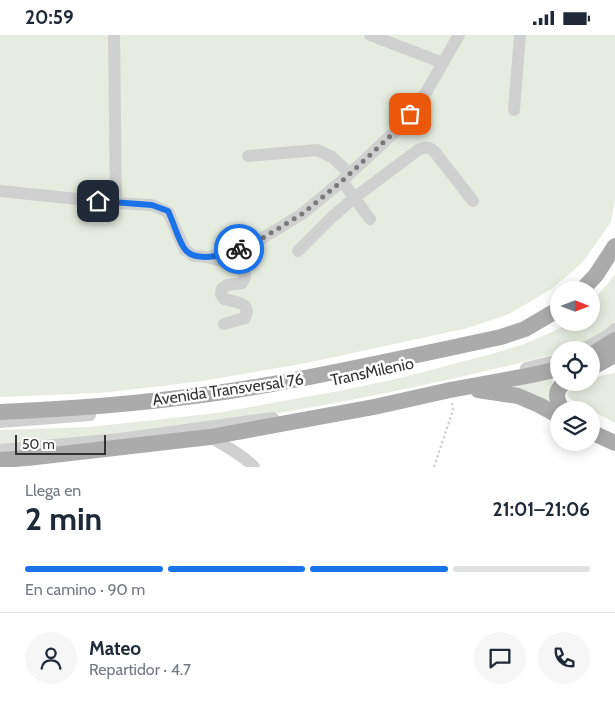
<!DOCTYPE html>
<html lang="es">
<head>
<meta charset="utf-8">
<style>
  body { margin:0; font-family:Cabin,sans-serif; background:#f6f6f7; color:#1f2937; height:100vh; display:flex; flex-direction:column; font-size:19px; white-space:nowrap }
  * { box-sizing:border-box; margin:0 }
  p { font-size:16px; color:#747a83 }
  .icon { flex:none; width:28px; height:28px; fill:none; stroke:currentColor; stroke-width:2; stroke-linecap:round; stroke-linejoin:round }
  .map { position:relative; height:432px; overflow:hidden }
  .details { display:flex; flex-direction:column; background:#fff; flex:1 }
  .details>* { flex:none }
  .needle { width:32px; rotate:90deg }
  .controls { position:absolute; left:550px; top:246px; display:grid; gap:10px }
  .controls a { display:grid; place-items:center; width:50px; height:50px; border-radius:50%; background:#fff; box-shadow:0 2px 12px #0003; font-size:25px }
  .scale { position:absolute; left:15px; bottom:12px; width:91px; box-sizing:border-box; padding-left:5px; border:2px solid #333; border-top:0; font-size:14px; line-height:18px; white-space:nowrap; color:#333; -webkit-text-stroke:4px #fff; paint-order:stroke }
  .pin { position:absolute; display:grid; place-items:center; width:42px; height:42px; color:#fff; margin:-21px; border-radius:10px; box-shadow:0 2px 8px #0006 }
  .courier { position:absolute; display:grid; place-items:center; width:50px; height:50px; margin:-25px; border:4px solid #1a73e8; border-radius:50%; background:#fff; color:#222; box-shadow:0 1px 6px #0007 }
  .headline em { font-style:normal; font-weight:700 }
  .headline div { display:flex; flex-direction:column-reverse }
  .headline { display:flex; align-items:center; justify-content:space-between; height:85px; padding:0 25px }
  h1 { font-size:32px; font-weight:700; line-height:38px }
  .bar { display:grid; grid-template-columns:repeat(4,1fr); gap:8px 5px; align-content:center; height:60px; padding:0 25px }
  .bar i { height:6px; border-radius:4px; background:#e0e1e3 }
  .bar .current { background:#1a73e8 }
  .bar p { grid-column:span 4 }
  .line { display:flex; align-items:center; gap:12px; padding:0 25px; border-top:1px solid #e0e1e3 }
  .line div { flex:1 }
  .round { display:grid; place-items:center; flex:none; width:52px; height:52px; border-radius:26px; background:#f6f6f7 }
  .status { display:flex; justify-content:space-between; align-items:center; height:35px; padding:0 25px; background:#fff; direction:ltr }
  .status svg { height:14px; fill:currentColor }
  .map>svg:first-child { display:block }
  .green { fill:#e6ecdf }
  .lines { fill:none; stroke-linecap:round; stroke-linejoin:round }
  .path { stroke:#cdcdcd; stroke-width:2; stroke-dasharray:2.5 2.5; stroke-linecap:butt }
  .minor { stroke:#d0d0d0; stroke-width:12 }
  .major { stroke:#ababab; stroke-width:16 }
  .done { stroke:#7a7a7a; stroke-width:5; stroke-dasharray:0 9 }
  .route { stroke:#1a73e8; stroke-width:6 }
  .labels { text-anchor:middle; stroke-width:5; stroke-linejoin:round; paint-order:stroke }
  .street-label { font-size:16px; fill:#333; stroke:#fff }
</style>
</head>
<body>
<div class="status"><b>20:59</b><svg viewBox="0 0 49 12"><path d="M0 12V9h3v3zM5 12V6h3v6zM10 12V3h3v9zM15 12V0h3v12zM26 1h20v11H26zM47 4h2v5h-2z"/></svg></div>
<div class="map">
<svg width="615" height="432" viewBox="0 0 615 432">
  <rect width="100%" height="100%" fill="#fff"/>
  <!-- green -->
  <path class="green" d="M0,0h615v165l-4,22 -28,40 -30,26 -44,26 -41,14 -161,35 -105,18 -57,7 -46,5 -99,4z
    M615,239v48c-9,8 -37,26 -48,28 -3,0 -6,0 -8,0v3c-129,33 -259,59 -390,77 -56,8 -113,12 -169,18v-18l89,-3 56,-6 72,-8 122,-22 61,-13 95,-25 29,-9 28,-12 16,-9h23v-20l18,-21z
    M615,338v50l-46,-25 -2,-4c4,-7 17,-11 24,-11v-3l12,-5z
    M553,343l-2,11 1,15 -45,-16z"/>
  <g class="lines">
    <!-- path -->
    <path class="path" d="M434,432l19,-57 -1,-7"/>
    <!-- minor -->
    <path class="minor" d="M114,0l2,168
      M370,0l73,28
      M514,75l6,-75
      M248,121l69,-6 15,7 18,17
      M342,146l28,38
      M0,156l116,12 36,2 16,7 17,38 9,6 14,1 26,-6 27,-12 41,-25 40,-33 58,-54 21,-26 38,-66
      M298,216l34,-34 22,-19 64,-48c7,-3 10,-4 16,1l39,50
      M210,223c8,2 35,9 35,18 0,2 -2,5 -3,7l-15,2 -5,4 -1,5 3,5c11,3 28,3 21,19l-21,6
      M582,315l26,-15 7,-6
      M526,333l33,-8
      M0,387l90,-7
      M210,402c15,9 32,17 44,30
      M0,415l120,-11 153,-21"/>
    <!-- major -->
    <path class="major" d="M582,255l14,-15 19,-29
      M591,320l24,-15
      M591,333l24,-13
      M478,355l40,6 21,9 20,11
      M563,375c-7,-10 -9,-19 1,-27
      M0,377c98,-4 197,-13 294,-32 69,-13 138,-28 207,-43l24,-8 34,-20
      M591,397l24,11
      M0,425l27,-2 183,-21 164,-30 76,-17 82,-15 27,-6"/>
  </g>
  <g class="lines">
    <!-- done -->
    <path class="done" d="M239,214l22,-10 41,-25 40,-33 58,-54 10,-13"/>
    <!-- route -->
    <path class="route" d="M98,166l54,4 16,6c6,12 9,26 16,37 9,15 41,8 55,1"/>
  </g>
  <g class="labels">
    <!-- street labels -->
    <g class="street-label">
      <text transform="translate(372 336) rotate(-12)" y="6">TransMilenio</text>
      <text transform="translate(228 354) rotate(-8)" y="6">Avenida Transversal 76</text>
    </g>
  </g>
</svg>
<div class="controls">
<a><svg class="needle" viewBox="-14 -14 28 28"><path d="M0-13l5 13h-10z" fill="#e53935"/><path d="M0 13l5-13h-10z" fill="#747a83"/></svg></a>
<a><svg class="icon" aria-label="locate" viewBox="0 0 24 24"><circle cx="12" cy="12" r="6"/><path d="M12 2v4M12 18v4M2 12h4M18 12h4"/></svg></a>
<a><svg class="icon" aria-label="layers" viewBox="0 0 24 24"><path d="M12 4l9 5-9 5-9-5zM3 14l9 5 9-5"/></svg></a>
</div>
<div class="scale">50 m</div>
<div class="pin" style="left:410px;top:79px;background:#ea580c"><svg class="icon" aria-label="bag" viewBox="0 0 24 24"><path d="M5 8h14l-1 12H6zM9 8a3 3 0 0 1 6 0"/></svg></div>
<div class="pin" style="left:98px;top:166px;background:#1f2937"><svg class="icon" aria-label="home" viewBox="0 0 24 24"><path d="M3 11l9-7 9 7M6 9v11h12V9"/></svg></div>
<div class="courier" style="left:239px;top:214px"><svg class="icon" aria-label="bike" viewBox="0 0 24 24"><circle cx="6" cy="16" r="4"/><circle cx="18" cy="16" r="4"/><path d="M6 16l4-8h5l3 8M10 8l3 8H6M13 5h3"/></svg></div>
</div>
<section class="details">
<div class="headline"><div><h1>2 min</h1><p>Llega en</p></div><em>21:01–21:06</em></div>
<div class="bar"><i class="current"></i><i class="current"></i><i class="current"></i><i></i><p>En camino · 90 m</p></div>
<div class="line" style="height:90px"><a class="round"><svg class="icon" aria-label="person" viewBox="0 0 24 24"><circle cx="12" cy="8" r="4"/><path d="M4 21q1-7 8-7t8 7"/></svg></a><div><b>Mateo</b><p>Repartidor · 4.7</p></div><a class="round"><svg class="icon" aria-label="chat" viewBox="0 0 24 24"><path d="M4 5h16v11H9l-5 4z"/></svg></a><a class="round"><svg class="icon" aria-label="phone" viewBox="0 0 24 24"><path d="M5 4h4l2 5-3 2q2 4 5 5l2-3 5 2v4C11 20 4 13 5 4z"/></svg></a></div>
</section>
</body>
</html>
